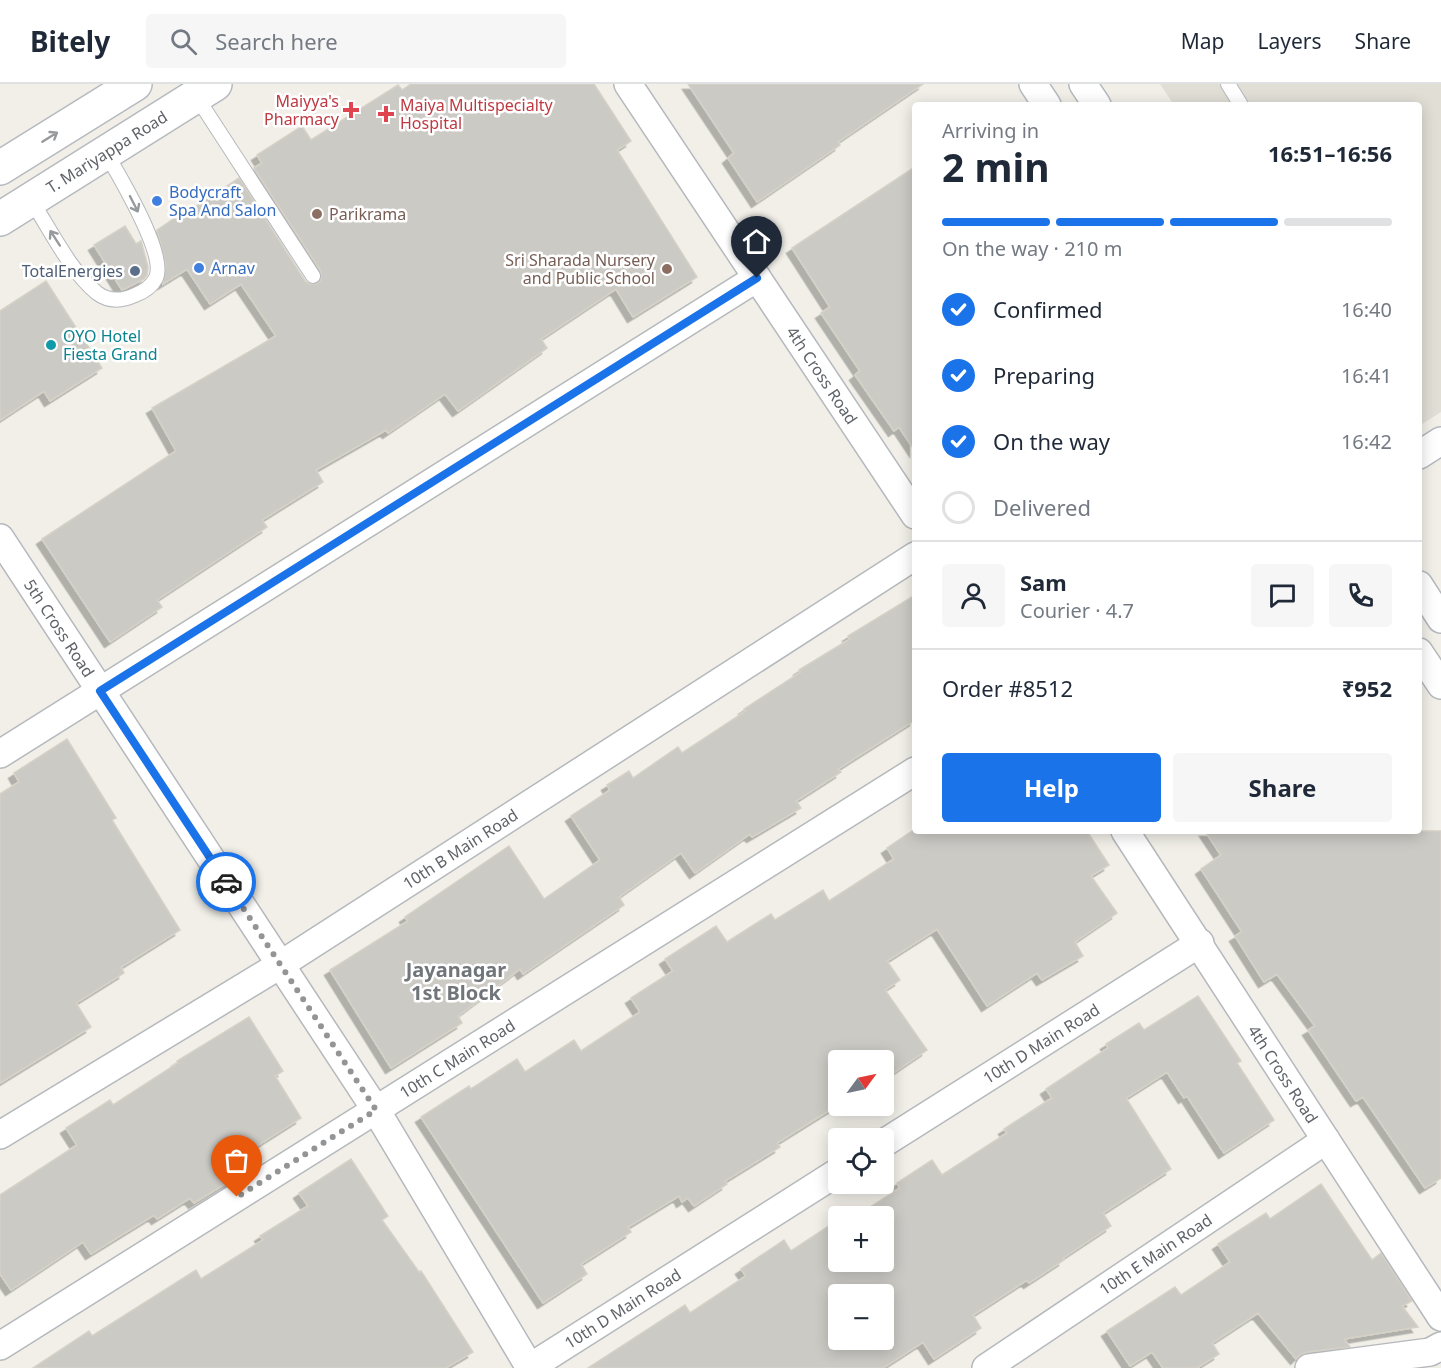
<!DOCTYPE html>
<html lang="en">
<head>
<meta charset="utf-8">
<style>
  body { margin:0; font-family:"Noto Sans",sans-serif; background:#f6f6f7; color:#1f2937; height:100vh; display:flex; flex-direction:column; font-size:22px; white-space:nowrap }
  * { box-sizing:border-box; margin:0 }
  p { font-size:20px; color:#747a83 }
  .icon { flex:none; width:33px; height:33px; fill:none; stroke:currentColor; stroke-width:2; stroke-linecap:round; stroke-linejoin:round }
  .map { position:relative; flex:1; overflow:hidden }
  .side { position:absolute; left:912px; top:18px; width:510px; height:732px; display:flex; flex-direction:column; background:#fff; border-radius:6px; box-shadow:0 3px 15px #0003 }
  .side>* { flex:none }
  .needle { width:39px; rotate:57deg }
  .fabs { position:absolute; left:828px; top:966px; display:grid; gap:12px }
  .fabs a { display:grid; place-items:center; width:66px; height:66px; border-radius:6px; background:#fff; box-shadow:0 3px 15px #0003; font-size:30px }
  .pin { position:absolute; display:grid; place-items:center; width:51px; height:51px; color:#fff; margin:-62px -26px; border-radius:50% 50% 50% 0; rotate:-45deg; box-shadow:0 0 6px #0007 }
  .pin .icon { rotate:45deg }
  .courier { position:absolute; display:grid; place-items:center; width:60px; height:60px; margin:-30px; border:4px solid #1a73e8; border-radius:50%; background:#fff; color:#222; box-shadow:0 2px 8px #0007 }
  .head em { font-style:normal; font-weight:700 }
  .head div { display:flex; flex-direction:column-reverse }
  .head { display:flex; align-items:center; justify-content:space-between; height:102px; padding:0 30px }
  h1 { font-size:39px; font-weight:700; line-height:45px }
  .bar { display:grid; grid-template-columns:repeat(4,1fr); gap:9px 6px; align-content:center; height:72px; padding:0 30px }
  .bar i { height:8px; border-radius:4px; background:#e0e1e3 }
  .bar .on { background:#1a73e8 }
  .bar p { grid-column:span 4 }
  .line { display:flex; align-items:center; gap:15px; padding:0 30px; border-top:2px solid #e0e1e3 }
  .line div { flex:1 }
  .round { display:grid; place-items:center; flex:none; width:63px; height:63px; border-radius:6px; background:#f6f6f7 }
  ol { padding:0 30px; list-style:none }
  li { display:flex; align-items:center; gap:18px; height:66px }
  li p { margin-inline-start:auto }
  li .icon { padding:6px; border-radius:50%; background:#1a73e8; color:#fff; stroke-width:4 }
  li:last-child { color:#747a83 }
  li i { width:33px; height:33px; border:3px solid #e0e1e3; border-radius:50% }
  .action { display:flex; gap:12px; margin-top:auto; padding:12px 30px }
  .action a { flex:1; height:69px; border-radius:6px; background:#1a73e8; color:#fff; font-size:24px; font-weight:700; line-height:69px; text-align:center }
  .action a+a { background:#f6f6f7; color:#1f2937 }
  header { display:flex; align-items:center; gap:36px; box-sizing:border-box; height:84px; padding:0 30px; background:#fff; border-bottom:2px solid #e0e1e3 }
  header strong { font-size:28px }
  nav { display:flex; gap:33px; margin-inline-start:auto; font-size:21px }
  .search { width:420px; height:54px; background:#f6f6f7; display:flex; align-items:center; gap:15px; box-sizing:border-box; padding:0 21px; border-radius:6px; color:#747a83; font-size:22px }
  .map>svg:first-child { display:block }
  .education { fill:#e1ded6 }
  .building { fill:#cccac5; stroke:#d6d1c6; stroke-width:1.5; fill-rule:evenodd; filter:url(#shadow) }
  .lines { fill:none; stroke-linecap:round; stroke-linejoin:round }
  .service-casing { stroke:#b5b8bc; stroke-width:16 }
  .minor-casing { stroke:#b5b8bc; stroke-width:30 }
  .secondary-casing { stroke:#b6babf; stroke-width:36 }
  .service { stroke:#fff; stroke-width:14 }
  .minor { stroke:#fff; stroke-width:27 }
  .secondary { stroke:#fff; stroke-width:33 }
  .oneway { stroke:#979a9d }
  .done { stroke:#929495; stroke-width:6; stroke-dasharray:0 10.8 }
  .route { stroke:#1a73e8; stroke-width:8 }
  .health-dot { fill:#e0444e; stroke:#fff; stroke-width:2 }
  .shop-dot { fill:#3f7fe0; stroke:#fff; stroke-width:2 }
  .education-dot { fill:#8d6e63; stroke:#fff; stroke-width:2 }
  .service-dot { fill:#5c6f8a; stroke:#fff; stroke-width:2 }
  .culture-dot { fill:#0f9aa8; stroke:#fff; stroke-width:2 }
  .labels { text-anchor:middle; stroke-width:5; stroke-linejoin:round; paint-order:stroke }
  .health-label { font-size:16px; fill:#be3a42; stroke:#fff; text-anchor:end }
  .street-label { font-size:16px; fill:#5f6368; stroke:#fff }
  .shop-label { font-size:16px; fill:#366cbe; stroke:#fff; text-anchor:start }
  .education-label { font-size:16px; fill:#785e54; stroke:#fff; text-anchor:start }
  .service-label { font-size:16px; fill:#4e5e75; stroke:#fff; text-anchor:end }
  .culture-label { font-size:16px; fill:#0d838f; stroke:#fff; text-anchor:start }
  .quarter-label { font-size:20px; font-weight:bold; fill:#70757a; stroke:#fff }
</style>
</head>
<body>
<header>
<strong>Bitely</strong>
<div class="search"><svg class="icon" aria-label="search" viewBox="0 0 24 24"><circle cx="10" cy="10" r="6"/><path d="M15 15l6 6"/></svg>Search here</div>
<nav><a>Map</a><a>Layers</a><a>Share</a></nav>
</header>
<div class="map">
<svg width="1441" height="1284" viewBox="0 0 1441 1284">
  <defs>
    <filter id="shadow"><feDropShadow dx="-5.5" dy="5.5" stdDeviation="0" flood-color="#0004"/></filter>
  </defs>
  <rect width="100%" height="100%" fill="#f1efe8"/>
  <!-- education -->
  <path class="education" d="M1160,0h281v328l-22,14v-321h-245z"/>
  <!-- building -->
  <path class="building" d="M411,0h183l37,57 -14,9 80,127 -64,40 -17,-28 -75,50 6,9 -89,63 -13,-17 -57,39 -2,-3 -70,40 7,12 -61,38 5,7 -110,73 5,7 -52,35 -68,-103 134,-88 -24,-43 124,-72 -35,-52 -31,20 -23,-35 -24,15 3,-19 -9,-35 22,-15 1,2 59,-39 66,103 4,3h8l4,-4v-9l-67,-103 8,-5 -5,-8 45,-29 9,14 87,-55 4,5z
    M688,0h235l-85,58 2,3 -83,57 -29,-44 6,-5z
    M915,83v284l-16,-24 -5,4 -39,-56 5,-4 -39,-58 9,-6 -38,-59z
    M125,142l11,18 5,-3 7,26 -1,8 -3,4 -22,11 -28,-45z
    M46,197l56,87 -52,33 -6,-10 -44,29v-109z
    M915,511v125l-77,49 3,3 -45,29 5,7 -49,29 -2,-3 -55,39 -14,-20 -62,44 5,8 -101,69 -3,-5 -62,47 4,7 -71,45 -61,-98 78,-49 -3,-4 104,-71 35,53 56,-39 -29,-44 39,-26 -3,-5 22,-14 4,7 45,-31 4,6 64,-42 -2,-2 57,-37 -2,-2 51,-31 -2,-3z
    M67,655l49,79 -4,2 68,110 -59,37 3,6 -48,30 15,24 -91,56v-289l19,-12 -5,-9z
    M912,747h175l22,34 -18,11 26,37 -42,29 8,14 -41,24 -5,-7 -50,33 -50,-77 -50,32 13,19 -15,10 42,60 -43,29v-19h-46v45l-61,38 3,4 -55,34 2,3 -33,22 -6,-8 -6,4 -3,-6 -51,31 3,5 -50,32 6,10 -44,29 -122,-186 48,-31 2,3 46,-30 8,13 49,-32 7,11 59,-39 -9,-14 42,-27 -8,-12 51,-33 11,16 44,-28 4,6 48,-30 6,11 65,-42 -7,-11z
    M1205,747h236v347l-16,10 -62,-91 -7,4 -48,-71 7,-4 -38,-52 -13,8 -29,-46 7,-4 -41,-63 20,-14z
    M1198,912l43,65 -4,2 37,57 -50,33 -37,-57 -3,2 -17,-26 -41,26 45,71 -68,44 8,13 -48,32 1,2 -35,23 -2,-3 -54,35 8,13 -47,31 -11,-17 -40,26h-295l97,-63 5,8 56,-37 -5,-7 43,-29 7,11 47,-31v42h46v-46h-28l44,-28 -3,-5 35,-23 10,15 65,-42 -3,-4 48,-31 -6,-9 62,-41 -2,-4 33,-21 5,7zM838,1210h46v46h-46z
    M249,933l34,54 -8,5 26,42 -66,42 8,13 -49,30 -4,-5 -33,21 -3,-4 -63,39 -8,-12 -72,48 -11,-16v-79l77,-50 -11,-17 44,-28 3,5 65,-42 -1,-2z
    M351,1075l37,57 -6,4 37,52 2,-1 52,81 -27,16h-413l56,-37 3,5 104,-66 5,9 62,-39 -3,-4 48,-30 -9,-13z
    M1321,1100l51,76 9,-7 31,48 -10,5 16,21 -74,12 6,8 -43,5 -7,3 -4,4 -38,-46 -46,30 7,11 -22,14h-34l-11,-16 -22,14 -23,-35 68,-44 6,8 49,-33 -12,-18 48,-31 4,6z"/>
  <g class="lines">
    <!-- service casing -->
    <g class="service-casing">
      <path id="service" d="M1228,0l13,21
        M196,12l117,180
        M31,116c19,29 39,71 66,93 12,9 25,8 38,2 8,-3 17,-9 21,-17 11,-24 -37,-102 -50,-125"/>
    </g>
    <!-- minor casing -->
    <g class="minor-casing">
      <g id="minor">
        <path id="s1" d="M628,0l287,431"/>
        <path d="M1033,0l14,21"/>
        <path d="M1083,0l14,21"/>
        <path d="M1419,371l22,-14"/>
        <path id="s2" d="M0,454l376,572 154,258"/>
        <path d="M1419,501l22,34"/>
        <path d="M1419,568l22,33"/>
        <path d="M0,670l757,-476"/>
        <path id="s3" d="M1125,747l316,486"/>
        <path id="s4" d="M0,1051l280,-170 635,-409"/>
        <path id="s5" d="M884,1059l316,-200"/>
        <path id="s6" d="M0,1262l915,-575"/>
        <path id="s7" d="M529,1284l309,-196"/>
        <path id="s8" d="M986,1284l340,-228"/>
        <path d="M1309,1284l121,-16 11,-6"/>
      </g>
    </g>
    <!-- secondary casing -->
    <g class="secondary-casing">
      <g id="secondary">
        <path d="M0,84l135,-84"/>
        <path id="s9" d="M0,135l215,-135"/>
      </g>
    </g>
    <!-- service -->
    <use href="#service" class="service"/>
    <!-- minor -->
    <use href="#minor" class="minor"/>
    <!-- secondary -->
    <use href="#secondary" class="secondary"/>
  </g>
  <!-- one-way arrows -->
  <defs><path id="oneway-shaft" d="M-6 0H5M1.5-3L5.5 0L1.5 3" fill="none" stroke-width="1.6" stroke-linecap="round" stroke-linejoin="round" transform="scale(1.5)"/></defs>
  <g class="oneway">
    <use href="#oneway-shaft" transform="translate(50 53) rotate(-32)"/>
    <use href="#oneway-shaft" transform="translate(134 120) rotate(63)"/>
    <use href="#oneway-shaft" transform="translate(55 154) rotate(-123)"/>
  </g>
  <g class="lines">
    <!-- done -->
    <path class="done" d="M226,798l150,228 -139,87"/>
    <!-- route -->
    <path class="route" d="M226,798l-126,-191 657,-413"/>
  </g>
  <!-- markers -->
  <g class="health-dot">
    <path d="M348 17h6v6h6v6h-6v6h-6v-6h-6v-6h6z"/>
    <path d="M383 21h6v6h6v6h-6v6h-6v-6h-6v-6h6z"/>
  </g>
  <g class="shop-dot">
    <circle cx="157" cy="117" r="6"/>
    <circle cx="199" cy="184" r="6"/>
  </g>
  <g class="education-dot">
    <circle cx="317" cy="130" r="6"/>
    <circle cx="667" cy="185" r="6"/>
  </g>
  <circle class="service-dot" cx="135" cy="187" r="6"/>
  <circle class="culture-dot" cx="51" cy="261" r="6"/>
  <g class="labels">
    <!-- health labels -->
    <g class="health-label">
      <text x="339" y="23">Maiyya's<tspan x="339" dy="18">Pharmacy</tspan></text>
      <text x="400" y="27" text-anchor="start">Maiya Multispecialty<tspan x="400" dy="18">Hospital</tspan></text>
    </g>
    <!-- street labels -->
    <g class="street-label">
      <text dy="6" stroke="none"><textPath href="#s9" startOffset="126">T. Mariyappa Road</textPath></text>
      <text dy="6" stroke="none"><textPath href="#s1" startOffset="350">4th Cross Road</textPath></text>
      <text dy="6" stroke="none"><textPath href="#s2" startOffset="108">5th Cross Road</textPath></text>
      <text dy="6" stroke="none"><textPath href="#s4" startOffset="542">10th B Main Road</textPath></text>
      <text dy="6" stroke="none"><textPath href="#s5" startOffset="186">10th D Main Road</textPath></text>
      <text dy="6" stroke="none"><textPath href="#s6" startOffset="540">10th C Main Road</textPath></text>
      <text dy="6" stroke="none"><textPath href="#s3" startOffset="290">4th Cross Road</textPath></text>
      <text dy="6" stroke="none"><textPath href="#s8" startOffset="204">10th E Main Road</textPath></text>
      <text dy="6" stroke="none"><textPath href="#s7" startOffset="111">10th D Main Road</textPath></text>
    </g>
    <!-- shop labels -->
    <g class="shop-label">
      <text x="169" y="114">Bodycraft<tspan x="169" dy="18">Spa And Salon</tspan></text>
      <text x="211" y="190">Arnav</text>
    </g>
    <!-- education labels -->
    <g class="education-label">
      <text x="329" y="136">Parikrama</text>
      <text x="655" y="182" text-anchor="end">Sri Sharada Nursery<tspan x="655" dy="18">and Public School</tspan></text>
    </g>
    <!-- service labels -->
    <g class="service-label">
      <text x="123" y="193">TotalEnergies</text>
    </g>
    <!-- culture labels -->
    <g class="culture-label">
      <text x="63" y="258">OYO Hotel<tspan x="63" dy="18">Fiesta Grand</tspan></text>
    </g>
    <!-- quarter labels -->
    <g class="quarter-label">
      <text x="456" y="893">Jayanagar<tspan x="456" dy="23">1st Block</tspan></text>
    </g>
  </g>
</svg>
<div class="fabs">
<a><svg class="needle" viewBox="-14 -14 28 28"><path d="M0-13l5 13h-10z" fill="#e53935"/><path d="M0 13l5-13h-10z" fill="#747a83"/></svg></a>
<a><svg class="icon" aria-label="locate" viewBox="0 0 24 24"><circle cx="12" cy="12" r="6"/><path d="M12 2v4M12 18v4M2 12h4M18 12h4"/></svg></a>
<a>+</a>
<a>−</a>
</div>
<div class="pin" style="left:237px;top:1113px;background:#ea580c"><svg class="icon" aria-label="bag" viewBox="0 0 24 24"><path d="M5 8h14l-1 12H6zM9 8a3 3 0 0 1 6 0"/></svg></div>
<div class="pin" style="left:757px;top:194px;background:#1f2937"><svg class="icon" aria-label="home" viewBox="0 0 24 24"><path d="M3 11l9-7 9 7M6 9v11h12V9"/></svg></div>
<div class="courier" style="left:226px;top:798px"><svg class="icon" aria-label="car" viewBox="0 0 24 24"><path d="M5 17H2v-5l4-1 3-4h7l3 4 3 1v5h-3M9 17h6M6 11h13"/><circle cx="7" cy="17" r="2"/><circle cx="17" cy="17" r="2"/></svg></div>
<section class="side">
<div class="head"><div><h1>2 min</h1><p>Arriving in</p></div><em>16:51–16:56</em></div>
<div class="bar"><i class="on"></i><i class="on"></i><i class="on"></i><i></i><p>On the way · 210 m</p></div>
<ol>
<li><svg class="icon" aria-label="check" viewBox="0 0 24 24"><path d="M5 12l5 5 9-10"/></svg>Confirmed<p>16:40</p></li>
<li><svg class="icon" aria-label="check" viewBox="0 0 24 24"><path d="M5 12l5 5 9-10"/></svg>Preparing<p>16:41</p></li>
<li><svg class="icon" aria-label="check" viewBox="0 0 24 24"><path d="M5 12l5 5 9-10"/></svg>On the way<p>16:42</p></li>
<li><i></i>Delivered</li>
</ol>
<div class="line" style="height:108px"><a class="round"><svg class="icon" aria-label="person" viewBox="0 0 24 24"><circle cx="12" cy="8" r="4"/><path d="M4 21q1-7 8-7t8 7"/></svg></a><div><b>Sam</b><p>Courier · 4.7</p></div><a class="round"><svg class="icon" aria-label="chat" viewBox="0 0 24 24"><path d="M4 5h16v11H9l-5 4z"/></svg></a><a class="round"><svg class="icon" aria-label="phone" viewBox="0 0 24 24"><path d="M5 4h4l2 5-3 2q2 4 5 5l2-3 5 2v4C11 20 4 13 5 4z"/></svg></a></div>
<div class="line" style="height:78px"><div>Order #8512</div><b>₹952</b></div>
<div class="action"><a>Help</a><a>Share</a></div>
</section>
</div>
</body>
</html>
